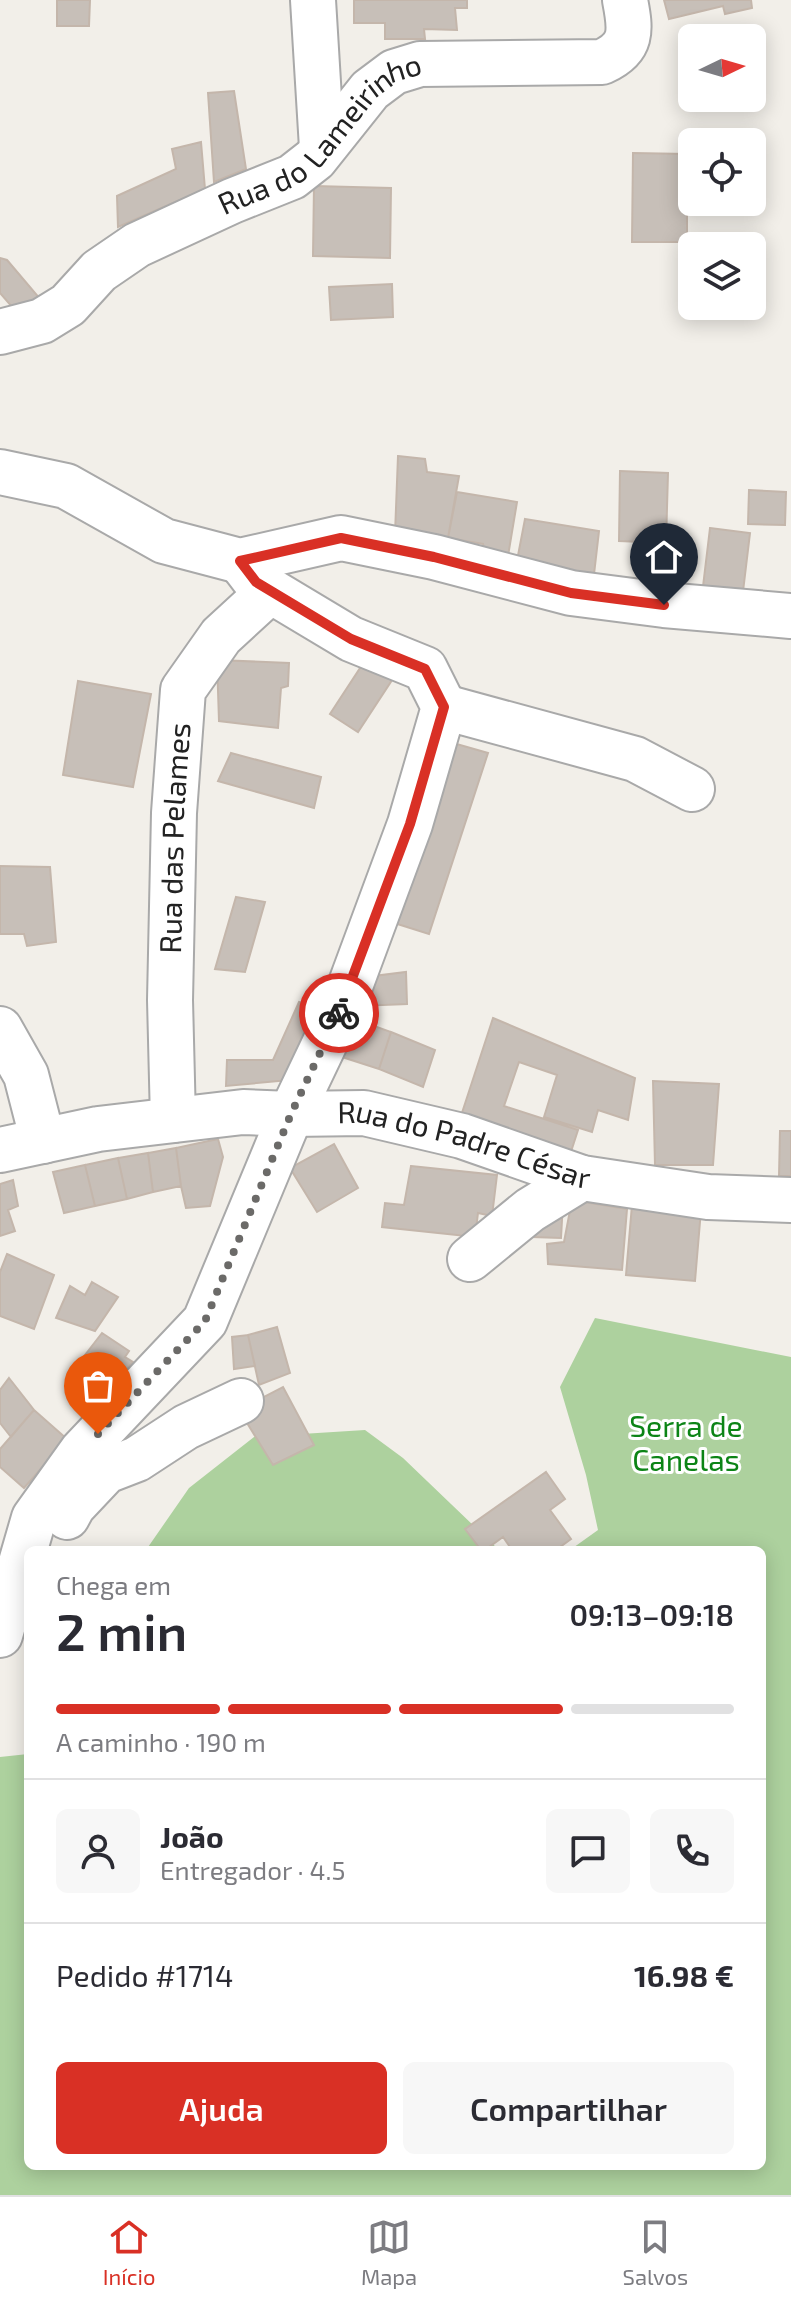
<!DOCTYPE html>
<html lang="pt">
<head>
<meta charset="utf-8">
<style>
  body { margin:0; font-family:"Exo 2",sans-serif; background:#f7f7f7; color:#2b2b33; height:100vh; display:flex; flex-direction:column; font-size:30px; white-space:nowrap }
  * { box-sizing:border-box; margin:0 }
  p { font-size:26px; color:#7c7c81 }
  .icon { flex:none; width:44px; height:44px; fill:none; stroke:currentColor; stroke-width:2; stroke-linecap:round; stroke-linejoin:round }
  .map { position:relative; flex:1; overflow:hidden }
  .drawer { position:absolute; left:24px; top:1546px; width:742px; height:624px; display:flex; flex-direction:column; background:#fff; border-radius:12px; box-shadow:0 4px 20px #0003 }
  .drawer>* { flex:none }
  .needle { width:52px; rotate:85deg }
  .buttons { position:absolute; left:678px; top:24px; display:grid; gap:16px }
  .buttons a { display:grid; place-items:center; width:88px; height:88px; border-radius:12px; background:#fff; box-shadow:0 4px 20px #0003; font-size:40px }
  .pin { position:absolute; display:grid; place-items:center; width:68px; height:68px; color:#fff; margin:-82px -34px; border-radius:50% 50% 50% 0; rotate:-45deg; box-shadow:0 0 8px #0007 }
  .pin .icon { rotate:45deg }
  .courier { position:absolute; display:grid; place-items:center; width:80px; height:80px; margin:-40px; border:6px solid #d93025; border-radius:50%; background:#fff; color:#222; box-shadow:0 2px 10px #0007 }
  .overview em { font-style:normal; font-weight:600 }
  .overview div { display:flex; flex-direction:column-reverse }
  .overview { display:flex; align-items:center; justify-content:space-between; height:136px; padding:0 32px }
  h1 { font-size:52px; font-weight:600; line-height:60px }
  .bar { display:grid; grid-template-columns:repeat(4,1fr); gap:12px 8px; align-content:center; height:96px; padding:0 32px }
  .bar i { height:10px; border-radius:6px; background:#e1e1e2 }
  .bar .current { background:#d93025 }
  .bar p { grid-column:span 4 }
  .line { display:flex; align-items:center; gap:20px; padding:0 32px; border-top:2px solid #e1e1e2 }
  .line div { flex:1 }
  .round { display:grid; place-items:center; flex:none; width:84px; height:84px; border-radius:12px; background:#f7f7f7 }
  .action { display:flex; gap:16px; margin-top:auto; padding:16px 32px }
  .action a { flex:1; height:92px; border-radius:12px; background:#d93025; color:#fff; font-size:32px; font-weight:600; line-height:92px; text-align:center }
  .action a+a { background:#f7f7f7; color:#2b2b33 }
  .menu { display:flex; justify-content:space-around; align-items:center; height:112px; border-top:2px solid #e1e1e2; background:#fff; font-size:22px; color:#7c7c81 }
  .menu a { display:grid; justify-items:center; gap:4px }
  .menu .current { color:#d93025 }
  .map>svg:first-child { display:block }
  .forest { fill:#add19e }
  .building { fill:#c7bfb8; stroke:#c4b6ab; stroke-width:2 }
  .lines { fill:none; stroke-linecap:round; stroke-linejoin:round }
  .minor-casing { stroke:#a9a9a9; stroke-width:48 }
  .minor { stroke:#fff; stroke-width:44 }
  .done { stroke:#6b6a68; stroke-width:8; stroke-dasharray:0 14.4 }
  .route { stroke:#d93025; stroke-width:10 }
  .labels { text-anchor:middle; stroke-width:6; stroke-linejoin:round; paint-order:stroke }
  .street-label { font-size:30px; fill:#222; stroke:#fff }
  .park-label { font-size:30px; fill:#0c8416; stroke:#fff }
</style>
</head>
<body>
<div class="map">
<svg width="791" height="2195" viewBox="0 0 791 2195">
  <rect width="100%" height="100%" fill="#f2efe9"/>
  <!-- forest -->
  <path class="forest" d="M595,1318l196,39v838h-791v-438l28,-3v412h734v-616h-192l28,-20 -12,-55 -26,-88z
    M365,1430l38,28 96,92h-353l43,-62 65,-51z"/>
  <!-- building -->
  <path class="building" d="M57,0h33l-1,26h-32z
    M354,0h113v8h-12l2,22 -33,-1 1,10h-40v-16h-31z
    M664,0h87l1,8 -27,6 -2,-8 -54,13z
    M234,91l12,78 -32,13 -6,-89z
    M201,142l4,47 -87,38 -1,-31 59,-27 -4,-20z
    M633,153l54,1v88h-55z
    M314,186l77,2 -1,70 -77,-2z
    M0,258l7,2 34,40 -22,15 -19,-22z
    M392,284l1,33 -62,3 -2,-33z
    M398,456l27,3 2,13 32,4 -11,62 -53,-4z
    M620,471l48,2 -2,70 -47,-2z
    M749,490l37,2 -1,33 -37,-1z
    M457,492l60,10 -9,54 -23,-4 -2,-8 -35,-6z
    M525,519l74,12 -6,52 -77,-17z
    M710,528l40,5 -8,67 -40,-5z
    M368,656l28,18 -38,58 -28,-18z
    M217,660l72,3 -1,23 -7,2 -3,40 -59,-7z
    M78,681l73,13 -18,93 -70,-12z
    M446,741l42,12 -59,181 -41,-13z
    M231,753l90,24 -7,31 -96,-27z
    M0,866l50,1 6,75 -29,4 -3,-12h-24z
    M236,897l29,5 -20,70 -30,-3z
    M406,972l1,32 -49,2v-28z
    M299,1002l23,7 -33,71 -63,6 1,-26h46z
    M352,1018l39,14 -12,37 -40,-13z
    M493,1018l142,60 -7,42 -30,-10 -6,22 -48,-15 13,-42 -38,-13 -15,44 74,24 -10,31 -110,-36z
    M391,1032l44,18 -12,37 -44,-18z
    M653,1081l66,3 -6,81h-58z
    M780,1131h11v45h-12z
    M218,1139l5,18 -13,49 -24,2 -5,-22 -5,-38z
    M334,1144l24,44 -41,24 -27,-44z
    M176,1148l5,38 -28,6 -5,-39z
    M148,1153l5,39 -26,7 -9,-41z
    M118,1158l9,41 -32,7 -10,-41z
    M85,1165l10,41 -31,7 -11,-41z
    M411,1166l86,9 -5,41 -14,-3 -3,24 -93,-10 3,-24 19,2z
    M13,1180l5,26 -10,4 7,21 -15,5v-52z
    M572,1200l55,9 -5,61 -74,-6 -1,-20 17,-2z
    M563,1202l-2,36 -29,-1 -2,-22z
    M632,1205l69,5 -6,71 -69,-6z
    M7,1254l47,21 -20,54 -34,-13v-44z
    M92,1282l26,15 -23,34 -39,-13 14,-32 15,9z
    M277,1327l13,46 -31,12 -11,-50z
    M102,1333l27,18 -4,6 8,5 -25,28 -33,-22z
    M248,1335l7,31 -21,3 -2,-32z
    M9,1378l25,32 -23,27 -11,-14v-33z
    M283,1387l31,58 -41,20 -34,-55z
    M34,1410l33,29 -43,49 -24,-21v-18z
    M546,1472l19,27 -15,11 21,29 -15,11h-44l-9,-13 -18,13h-4l-16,-21z"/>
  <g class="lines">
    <!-- minor casing -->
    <g class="minor-casing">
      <g id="minor">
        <path d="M313,0l9,148"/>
        <path id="s1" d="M0,332l42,-11 26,-16 31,-34 38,-26 95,-44 60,-24 23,-18 55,-69 24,-18 26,-8 182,-2c31,-14 29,-31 23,-62"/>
        <path d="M0,472l66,14 98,55 76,20 101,-23 93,19 137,36 93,12 127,11"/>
        <path d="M444,707l191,52 57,30"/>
        <path d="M0,1029l26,46 17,66"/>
        <path id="s2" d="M173,1120l-3,-120 4,-187 9,-123 38,-54 49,-45"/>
        <path id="s3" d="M0,1150l98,-21 145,-17 48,2 73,-1 98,23 120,42 126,19 83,3"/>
        <path d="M470,1259l60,-49 52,-32"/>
        <path d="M67,1517l6,-11 33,-35 31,-12 49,-32 55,-26"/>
        <path d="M0,1635l34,-117 48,-67 123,-130 86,-207 52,-109 67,-181 34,-117 -19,-38 -74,-30 -95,-57 -16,-21"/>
      </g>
    </g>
    <!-- minor -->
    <use href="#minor" class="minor"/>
  </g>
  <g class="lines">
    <!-- done -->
    <path class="done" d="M98,1434l107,-113 86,-207 48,-101"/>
    <!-- route -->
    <path class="route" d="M339,1013l71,-189 34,-117 -19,-38 -74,-30 -95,-57 -16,-21 101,-23 93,19 137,36 93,12"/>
  </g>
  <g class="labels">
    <!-- street labels -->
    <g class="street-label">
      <text dy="10" stroke="none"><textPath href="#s1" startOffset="384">Rua do Lameirinho</textPath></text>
      <text dy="10" stroke="none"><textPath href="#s2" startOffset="282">Rua das Pelames</textPath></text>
      <text dy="10" stroke="none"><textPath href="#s3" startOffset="472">Rua do Padre César</textPath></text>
    </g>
    <!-- park labels -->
    <g class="park-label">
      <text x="686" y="1437">Serra de<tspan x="686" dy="34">Canelas</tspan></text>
    </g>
  </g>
</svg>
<div class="buttons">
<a><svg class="needle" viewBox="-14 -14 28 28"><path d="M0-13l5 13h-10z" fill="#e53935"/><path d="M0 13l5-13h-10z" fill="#7c7c81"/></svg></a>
<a><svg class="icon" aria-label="locate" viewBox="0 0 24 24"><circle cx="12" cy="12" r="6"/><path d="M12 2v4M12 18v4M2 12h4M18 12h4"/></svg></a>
<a><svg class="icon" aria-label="layers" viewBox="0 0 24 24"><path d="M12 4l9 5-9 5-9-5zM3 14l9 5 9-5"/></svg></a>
</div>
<div class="pin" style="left:98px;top:1434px;background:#ea580c"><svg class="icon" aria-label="bag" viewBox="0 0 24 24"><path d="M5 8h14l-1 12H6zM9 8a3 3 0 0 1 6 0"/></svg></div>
<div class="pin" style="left:664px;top:605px;background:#1f2937"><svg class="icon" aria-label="home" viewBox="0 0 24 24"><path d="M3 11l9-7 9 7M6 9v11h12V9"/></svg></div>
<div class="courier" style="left:339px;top:1013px"><svg class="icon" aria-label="bike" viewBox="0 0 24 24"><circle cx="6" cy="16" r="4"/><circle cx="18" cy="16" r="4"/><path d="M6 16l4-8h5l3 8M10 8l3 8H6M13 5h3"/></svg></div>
<section class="drawer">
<div class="overview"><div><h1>2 min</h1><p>Chega em</p></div><em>09:13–09:18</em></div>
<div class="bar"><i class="current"></i><i class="current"></i><i class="current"></i><i></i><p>A caminho · 190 m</p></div>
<div class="line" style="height:144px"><a class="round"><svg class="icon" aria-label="person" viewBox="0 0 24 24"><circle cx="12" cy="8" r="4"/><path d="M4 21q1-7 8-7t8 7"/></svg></a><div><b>João</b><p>Entregador · 4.5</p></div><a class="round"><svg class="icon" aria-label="chat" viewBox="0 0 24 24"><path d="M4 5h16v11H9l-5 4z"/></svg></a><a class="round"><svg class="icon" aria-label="phone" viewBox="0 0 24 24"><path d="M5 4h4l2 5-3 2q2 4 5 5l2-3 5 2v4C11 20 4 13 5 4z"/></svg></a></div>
<div class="line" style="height:104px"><div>Pedido #1714</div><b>16.98 €</b></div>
<div class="action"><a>Ajuda</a><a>Compartilhar</a></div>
</section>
</div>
<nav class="menu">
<a class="current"><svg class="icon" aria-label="home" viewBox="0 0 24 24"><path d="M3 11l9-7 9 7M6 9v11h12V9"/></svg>Início</a>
<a><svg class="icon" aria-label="map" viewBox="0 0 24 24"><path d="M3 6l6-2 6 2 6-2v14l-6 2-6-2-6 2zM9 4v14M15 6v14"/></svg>Mapa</a>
<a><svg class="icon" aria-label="saved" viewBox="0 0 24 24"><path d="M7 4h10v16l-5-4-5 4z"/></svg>Salvos</a>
</nav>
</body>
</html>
